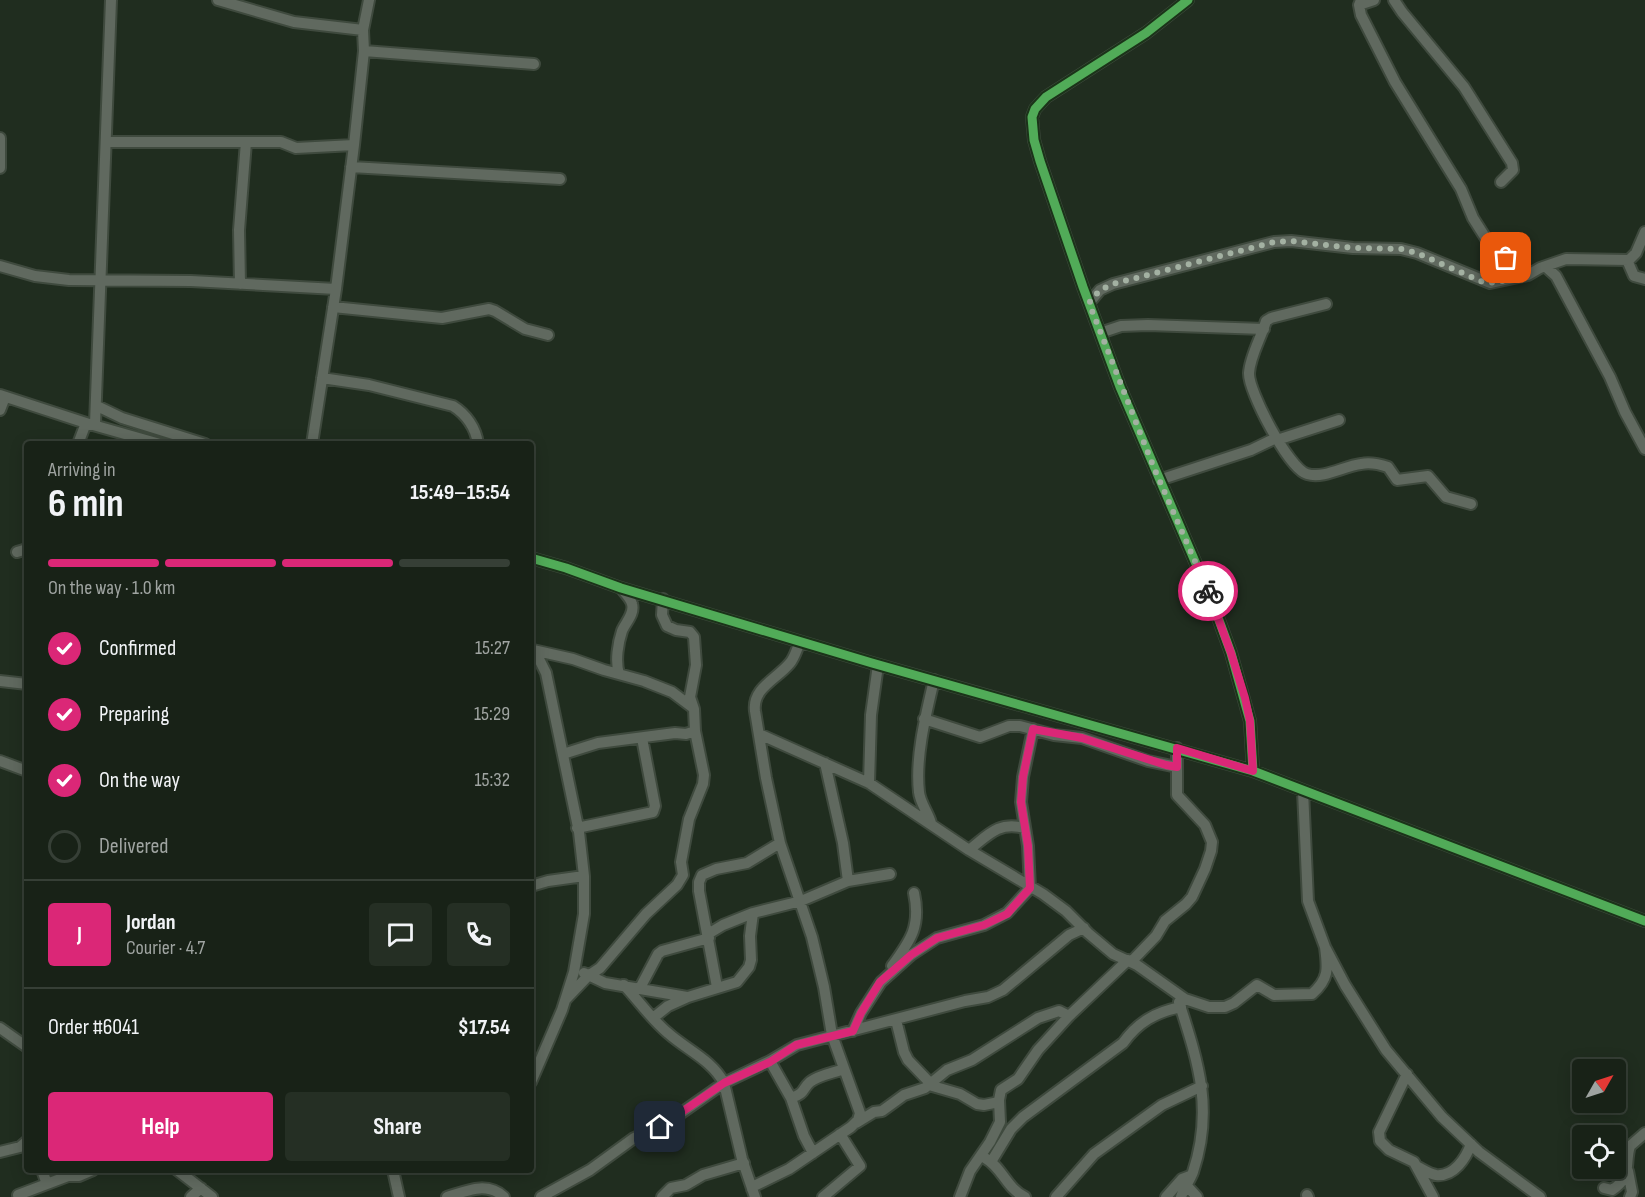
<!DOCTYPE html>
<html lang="en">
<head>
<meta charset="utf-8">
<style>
  body { margin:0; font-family:"Sofia Sans Condensed",sans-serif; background:#252f24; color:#f1f3f6; height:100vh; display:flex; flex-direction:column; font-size:22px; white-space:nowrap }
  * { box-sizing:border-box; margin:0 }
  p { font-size:20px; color:#9fa4a1 }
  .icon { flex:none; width:33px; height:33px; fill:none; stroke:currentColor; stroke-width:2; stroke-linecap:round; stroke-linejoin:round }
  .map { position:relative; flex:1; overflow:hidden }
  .side { position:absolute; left:24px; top:441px; width:510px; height:732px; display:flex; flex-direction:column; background:#182217; border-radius:6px; box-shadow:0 3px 15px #0003,0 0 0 2px #363f36 }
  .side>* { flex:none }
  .needle { width:39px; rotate:51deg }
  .buttons { position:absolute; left:1572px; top:1059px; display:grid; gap:12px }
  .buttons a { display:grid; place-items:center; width:54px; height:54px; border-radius:6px; background:#182217; box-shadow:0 3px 15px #0003,0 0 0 2px #363f36; font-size:30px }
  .pin { position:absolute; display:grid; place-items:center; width:51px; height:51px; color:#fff; margin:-26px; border-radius:12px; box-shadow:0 3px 9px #0006 }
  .courier { position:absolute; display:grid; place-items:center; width:60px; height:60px; margin:-30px; border:4px solid #db2777; border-radius:50%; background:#fff; color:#222; box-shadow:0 2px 8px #0007 }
  .headline em { font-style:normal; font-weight:700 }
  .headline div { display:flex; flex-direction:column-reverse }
  .headline { display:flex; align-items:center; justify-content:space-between; height:102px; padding:0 24px }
  h1 { font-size:39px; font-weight:700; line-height:45px }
  .bar { display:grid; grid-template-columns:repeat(4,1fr); gap:9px 6px; align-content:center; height:72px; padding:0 24px }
  .bar i { height:8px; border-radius:4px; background:#363f36 }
  .bar .on { background:#db2777 }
  .bar p { grid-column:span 4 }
  .line { display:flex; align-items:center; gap:15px; padding:0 24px; border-top:2px solid #363f36 }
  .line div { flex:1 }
  .round { display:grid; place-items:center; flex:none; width:63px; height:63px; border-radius:6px; background:#252f24 }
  ol { padding:0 24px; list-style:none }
  li { display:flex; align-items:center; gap:18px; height:66px }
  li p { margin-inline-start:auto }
  li .icon { padding:6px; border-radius:50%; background:#db2777; color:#fff; stroke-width:4 }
  li:last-child { color:#9fa4a1 }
  li i { width:33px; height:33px; border:3px solid #363f36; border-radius:50% }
  .action { display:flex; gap:12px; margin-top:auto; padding:12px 24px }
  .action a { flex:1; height:69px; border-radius:6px; background:#db2777; color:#fff; font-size:24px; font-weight:700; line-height:69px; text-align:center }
  .action a+a { background:#252f24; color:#f1f3f6 }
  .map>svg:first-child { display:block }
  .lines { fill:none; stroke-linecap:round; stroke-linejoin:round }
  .minor-casing { stroke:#3f4a3e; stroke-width:14 }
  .minor { stroke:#60695f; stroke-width:10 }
  .cycleway-casing { stroke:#1b3319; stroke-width:13 }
  .cycleway { stroke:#51ab58; stroke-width:9 }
  .done { stroke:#a3b1a2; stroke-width:6; stroke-dasharray:0 10.8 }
  .route { stroke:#db2777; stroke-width:8 }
</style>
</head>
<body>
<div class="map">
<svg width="1645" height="1197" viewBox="0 0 1645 1197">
  <rect width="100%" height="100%" fill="#202d1f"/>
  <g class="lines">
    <!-- minor casing -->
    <g class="minor-casing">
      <path id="minor" d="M218,0l76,22 69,8
        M1188,0l-42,33 -100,64 -11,12 -3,8 2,23 6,21 43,126 37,100 92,214 19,52 19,68 3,50
        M1361,0l-2,5 2,10 34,67 66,107 12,29 19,30 16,12 2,8 -4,11
        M1394,0l8,12 62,75 48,76 1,7 -12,12
        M1359,5l15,-5
        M364,51l170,13
        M0,138v30
        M106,142h175l15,6 58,-3
        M351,167l209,12
        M1627,260l7,16 11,3
        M0,266l35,10 34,4 122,1 145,8
        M1546,267l10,9 54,101 15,35 20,37
        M240,284l-1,-54 7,-88
        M1089,303l11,-13 13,-6 161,-42 17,-1 62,7 48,1 16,4 73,30 38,-8 12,-7 26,-9 63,1 7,-7 9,-21
        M1326,304l-55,14 -5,3c-5,17 -16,35 -17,52 -1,18 40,96 58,101 17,5 37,-8 54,-10 9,-2 18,0 27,3l9,13 31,-4 18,21 25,7
        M333,307l109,11 47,-9 6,2 30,18 23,6
        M1100,333l21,-7 27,-1 116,4
        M322,378l47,7 84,21c13,8 23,22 25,38
        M0,395l86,28 74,21
        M97,406l25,12 83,26
        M0,410l5,-13
        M95,424l16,-424
        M1277,440l62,-20
        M78,444l8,-21
        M312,444l24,-155 18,-144 10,-94 -1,-21 6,-30
        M1159,480l92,-30 25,-12
        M17,552l10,-3
        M531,558l35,10 55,20 251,75 381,108 392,150
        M531,650l6,5 9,18 33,159 5,44v38l-10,58 -12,38 -31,72
        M533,650l40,9 31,11 40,11 28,11 20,15
        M619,674c-4,-13 -1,-31 3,-43 3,-8 13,-17 10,-27 -1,-5 -7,-11 -11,-16
        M0,681l27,3
        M924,719l56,18 29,-11h11l34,9 28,3 66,23 29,6
        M759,734l110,49 100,67 74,44 23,17 22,22 25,21 24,11 48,34 24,8h16l9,-4 23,-18 17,10 38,-1c17,-15 16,-25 13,-47
        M563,754l35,-11 77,-10 11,1 9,-3
        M0,761l27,10
        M869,783l2,-68 7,-50
        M1303,791l5,110 17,46 20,38 41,65 56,67 37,35 61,45
        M931,823c-3,-11 -11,-20 -12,-31 -4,-35 7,-78 15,-112
        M577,828l76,-16 2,-6 -13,-68
        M969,850c19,-15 30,-29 55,-22
        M848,881l42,-7
        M531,886l17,-5 36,-5
        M708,934l15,-9 30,-12
        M1131,962l25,-26 9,-15 21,-17 6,-7 13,-28 6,-18 1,-9 -7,-17 -28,-30v-47
        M892,966c19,-26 29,-40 22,-73
        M584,973l21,10 82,14
        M624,985c15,16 28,35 44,48 19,17 44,27 56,50l18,76 13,38
        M717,987l-18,-96v-9l3,-7 14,-6 31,-6 33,-20
        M640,988l18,-34 4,-3 47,-13
        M566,999l22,-23 12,-8 46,-54 31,-29 6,-10 -2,-13 8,-43 14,-35 1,-9 -9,-44 -1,-22 -4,-12 6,-32 -2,-28 -4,-5 -14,-2 -9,-4 -5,-11 1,-16
        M1179,1002c19,60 35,107 14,170 -3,8 -9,16 -12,25
        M653,1018l15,-12 20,-9 49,-15 12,-15 2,-7 -1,-24 3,-23 48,-12 47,-20 -5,-38 -18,-80
        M896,1020l8,32 4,8 23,24
        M0,1028l27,19
        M853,1031l8,-18 20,-31 30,-27 26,-17 47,-13 23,-12 23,-25 -2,-42 -7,-44 2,-25 10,-48
        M770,1061l21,37 13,38 9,17
        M1407,1074l-28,58 1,9 9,9 25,12 19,35
        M929,1085l31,9 17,10 7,1 15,-3
        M791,1098c16,-6 10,-8 19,-16 9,-7 23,-9 34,-13
        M856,1123l18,-11 8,-1 22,-16 21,-7 22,-18 25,-10 66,-42 21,-7 10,5
        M0,1152l20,-5 7,-6
        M985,1158c17,9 22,31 40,39
        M991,1162l20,-33 12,-12 100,-74c15,-21 33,-31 58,-36
        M1418,1167c6,3 12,7 18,8 18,2 30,-17 35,-31
        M42,1170l5,14
        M177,1170l35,27
        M393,1170l6,27
        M1628,1171l4,21 -2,5
        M1186,1185l11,12
        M1604,1188l8,2c21,-14 12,-25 18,-44l15,-13
        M752,1189v-2l37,-18 62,-42 7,-7 2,-7 -28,-78 -8,-48 -12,-50 -32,-94 -14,-65 -11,-67c-3,-23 22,-32 35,-48 5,-6 7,-15 10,-21
        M18,1195l50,-19h11l14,-6
        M1307,1195l1,2
        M191,1197l10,-9
        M447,1197c19,-6 40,-16 57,0
        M541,1197l49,-27 44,-32 33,-15 57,-40 46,-22 27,-16 168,-44 23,-4 15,-7 66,-55 15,-7
        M662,1197l9,-9 15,-3 17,-10 41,-12
        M823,1197l37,-31 -20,-32
        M960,1197l10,-26 20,-29 10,-20 -1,-22 2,-10 17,-11 20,-29 31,-34 59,-56
        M1056,1197l38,-43 68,-49 40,-19
        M1166,1197l16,-18 8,-3"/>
    </g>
    <!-- minor -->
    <use href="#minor" class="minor"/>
    <!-- cycleway casing -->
    <g class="cycleway-casing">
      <path id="cycleway" d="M1188,0l-42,33 -100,64 -11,12 -3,8 2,23 6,21 43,126 37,100 92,214 19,52 19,68 3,50
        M531,558l35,10 55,20 251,75 381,108 392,150"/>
    </g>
    <!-- cycleway -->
    <use href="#cycleway" class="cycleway"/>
  </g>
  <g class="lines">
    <!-- done -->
    <path class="done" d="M1208,591l-54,-123 -65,-165 11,-13 13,-6 161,-42 17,-1 62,7 48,1 16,4 66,29 15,1 8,-4 4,-14 -4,-7"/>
    <!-- route -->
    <path class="route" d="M660,1127l64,-44 46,-21 26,-17 57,-14 8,-18 19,-31 31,-27 26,-17 47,-13 23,-11 23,-26 -2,-42 -7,-44 2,-25 10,-48 49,9 84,27 11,2v-19l76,23 -3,-50 -5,-23 -14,-45 -23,-62"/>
  </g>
</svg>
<div class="buttons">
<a><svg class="needle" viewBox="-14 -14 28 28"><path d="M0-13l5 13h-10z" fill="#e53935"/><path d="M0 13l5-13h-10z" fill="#9fa4a1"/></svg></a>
<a><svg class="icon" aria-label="locate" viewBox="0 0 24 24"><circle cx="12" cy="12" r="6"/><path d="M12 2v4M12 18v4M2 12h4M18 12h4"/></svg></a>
</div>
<div class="pin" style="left:1506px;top:258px;background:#ea580c"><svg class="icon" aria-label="bag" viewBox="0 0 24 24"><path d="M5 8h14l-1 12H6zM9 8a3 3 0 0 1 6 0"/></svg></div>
<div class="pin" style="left:660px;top:1127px;background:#1f2937"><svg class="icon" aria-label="home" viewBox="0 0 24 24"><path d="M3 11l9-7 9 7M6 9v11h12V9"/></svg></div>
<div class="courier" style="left:1208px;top:591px"><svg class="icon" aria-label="bike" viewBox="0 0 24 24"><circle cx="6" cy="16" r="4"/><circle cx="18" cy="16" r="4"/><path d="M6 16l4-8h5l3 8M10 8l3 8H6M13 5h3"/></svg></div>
<section class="side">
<div class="headline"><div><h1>6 min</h1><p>Arriving in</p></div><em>15:49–15:54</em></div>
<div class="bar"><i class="on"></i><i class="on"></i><i class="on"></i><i></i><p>On the way · 1.0 km</p></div>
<ol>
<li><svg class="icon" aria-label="check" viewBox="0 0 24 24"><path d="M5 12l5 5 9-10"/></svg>Confirmed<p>15:27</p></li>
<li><svg class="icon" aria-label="check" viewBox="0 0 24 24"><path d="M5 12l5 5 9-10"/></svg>Preparing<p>15:29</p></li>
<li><svg class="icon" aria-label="check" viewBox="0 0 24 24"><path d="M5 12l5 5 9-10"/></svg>On the way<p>15:32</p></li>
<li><i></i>Delivered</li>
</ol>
<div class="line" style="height:108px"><b class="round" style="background:#db2777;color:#fff">J</b><div><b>Jordan</b><p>Courier · 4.7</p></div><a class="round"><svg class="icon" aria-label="chat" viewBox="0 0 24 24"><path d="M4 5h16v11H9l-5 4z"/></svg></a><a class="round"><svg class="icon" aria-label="phone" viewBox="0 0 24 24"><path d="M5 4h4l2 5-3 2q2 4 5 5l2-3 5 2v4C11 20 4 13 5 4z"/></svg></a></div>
<div class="line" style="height:78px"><div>Order #6041</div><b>$17.54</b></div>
<div class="action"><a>Help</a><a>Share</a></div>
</section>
</div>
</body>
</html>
